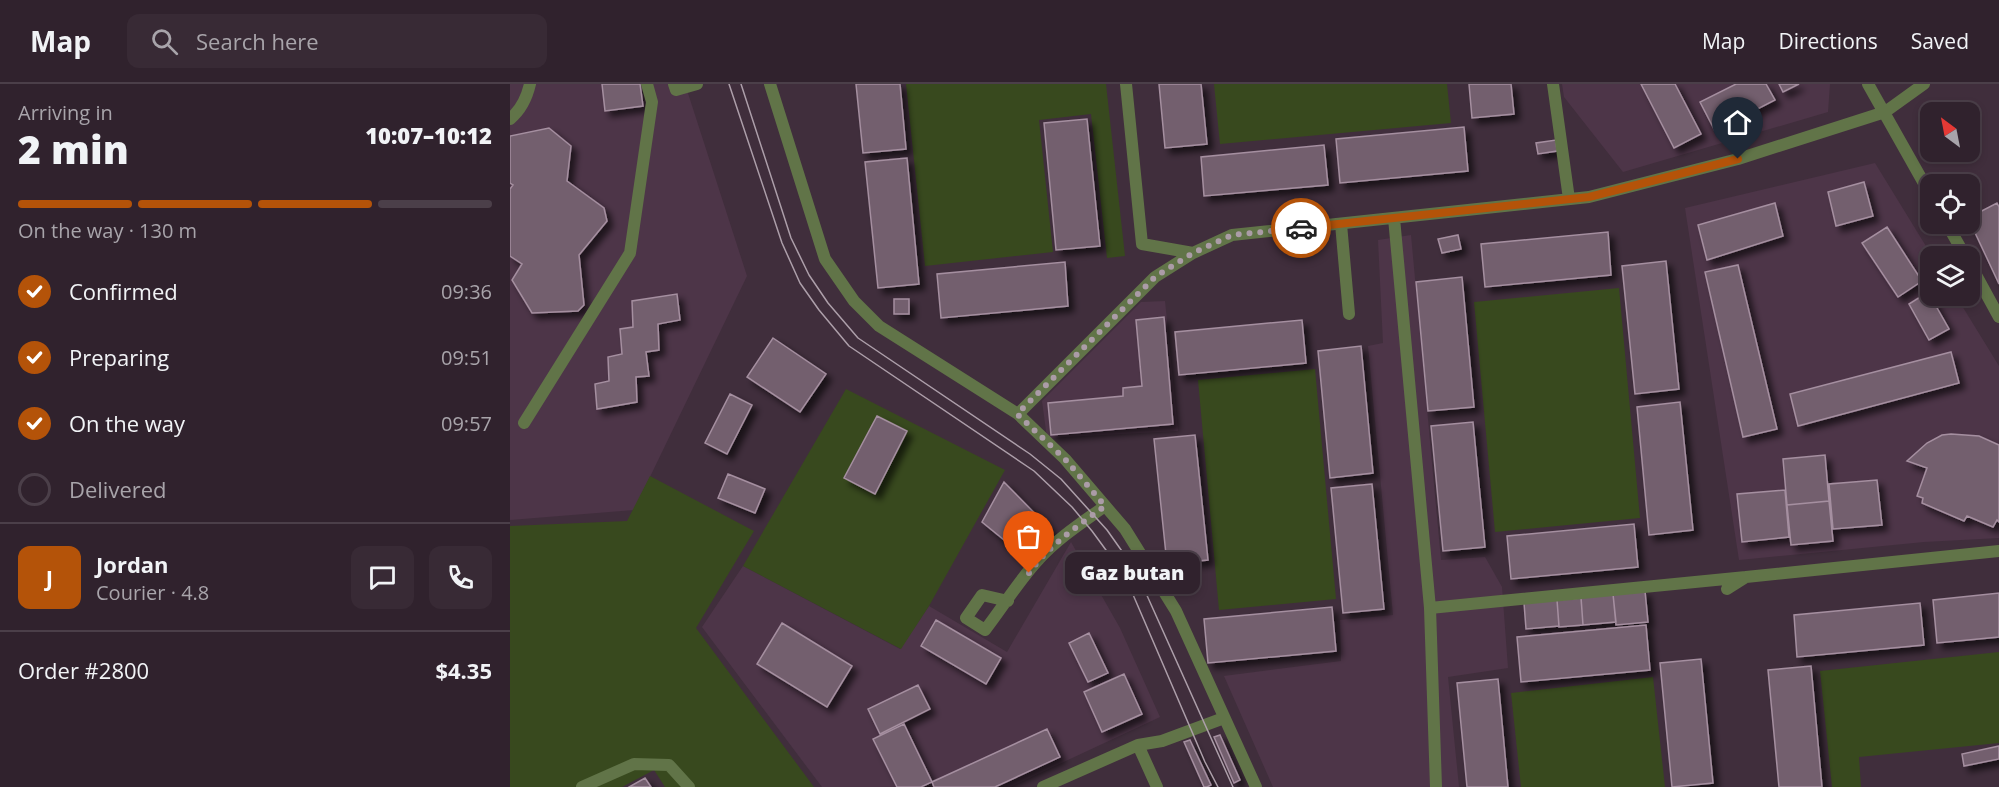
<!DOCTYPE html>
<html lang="en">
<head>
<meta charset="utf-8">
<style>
  body { margin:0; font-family:"Open Sans",sans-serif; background:#382a35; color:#f1f3f6; height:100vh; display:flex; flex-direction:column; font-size:22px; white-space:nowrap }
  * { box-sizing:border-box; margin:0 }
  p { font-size:20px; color:#a8a4aa }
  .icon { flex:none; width:33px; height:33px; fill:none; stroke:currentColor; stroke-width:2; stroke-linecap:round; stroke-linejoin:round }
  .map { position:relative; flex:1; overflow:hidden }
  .side { display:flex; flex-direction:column; background:#30222d; width:510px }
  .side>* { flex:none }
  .needle { width:39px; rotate:328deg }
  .buttons { position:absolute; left:1410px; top:18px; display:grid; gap:12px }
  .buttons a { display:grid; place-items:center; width:60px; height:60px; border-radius:12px; background:#30222d; box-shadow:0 3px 9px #0003,0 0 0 2px #4b3f49; font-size:30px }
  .pin { position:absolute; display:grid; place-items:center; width:51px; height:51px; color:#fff; margin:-62px -26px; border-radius:50% 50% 50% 0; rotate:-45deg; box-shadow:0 0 6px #0007 }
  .pin .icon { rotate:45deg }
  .courier { position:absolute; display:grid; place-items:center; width:60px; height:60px; margin:-30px; border:4px solid #b45309; border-radius:50%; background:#fff; color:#222; box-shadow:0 2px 8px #0007 }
  .bubble { position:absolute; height:42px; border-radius:12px; background:#30222d; box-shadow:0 3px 9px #0003,0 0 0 2px #4b3f49; font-size:20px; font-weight:800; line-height:42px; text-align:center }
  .summary em { font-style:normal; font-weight:800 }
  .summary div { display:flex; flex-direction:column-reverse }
  .summary { display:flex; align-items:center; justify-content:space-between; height:102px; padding:0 18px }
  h1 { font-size:39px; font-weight:800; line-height:45px }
  .bar { display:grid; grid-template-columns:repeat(4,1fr); gap:9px 6px; align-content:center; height:72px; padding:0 18px }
  .bar i { height:8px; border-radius:4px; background:#4b3f49 }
  .bar .on { background:#b45309 }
  .bar p { grid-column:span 4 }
  .line { display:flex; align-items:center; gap:15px; padding:0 18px; border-top:2px solid #4b3f49 }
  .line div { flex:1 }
  .round { display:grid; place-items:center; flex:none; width:63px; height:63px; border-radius:12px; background:#382a35 }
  ol { padding:0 18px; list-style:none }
  li { display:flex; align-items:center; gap:18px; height:66px }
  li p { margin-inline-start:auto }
  li .icon { padding:6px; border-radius:50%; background:#b45309; color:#fff; stroke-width:4 }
  li:last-child { color:#a8a4aa }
  li i { width:33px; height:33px; border:3px solid #4b3f49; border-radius:50% }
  header { display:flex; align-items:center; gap:36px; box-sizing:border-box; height:84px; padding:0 30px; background:#30222d; border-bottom:2px solid #4b3f49 }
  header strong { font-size:28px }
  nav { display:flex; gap:33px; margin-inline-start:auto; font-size:21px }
  .search { width:420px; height:54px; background:#382a35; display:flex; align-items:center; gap:15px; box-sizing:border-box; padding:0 21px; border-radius:12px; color:#a8a4aa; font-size:22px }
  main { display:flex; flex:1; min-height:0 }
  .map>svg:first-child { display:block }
  .built { fill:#4d3548 }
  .green { fill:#38491e }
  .building { fill:#735f6e; stroke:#a58fa0; stroke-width:1.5; filter:url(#shadow) }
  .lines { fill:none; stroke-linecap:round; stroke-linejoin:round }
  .service { stroke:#617448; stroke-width:12 }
  .minor { stroke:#617448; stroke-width:12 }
  .tram { stroke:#ad9faa; stroke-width:1.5 }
  .done { stroke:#ab9ca7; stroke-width:6; stroke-dasharray:0 10.8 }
  .route { stroke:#b45309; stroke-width:8 }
</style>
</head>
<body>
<header>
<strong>Map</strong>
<div class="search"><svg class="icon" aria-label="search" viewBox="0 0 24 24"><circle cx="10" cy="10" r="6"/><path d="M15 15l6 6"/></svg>Search here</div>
<nav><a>Map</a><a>Directions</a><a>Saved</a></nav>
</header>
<main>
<section class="side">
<div class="summary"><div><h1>2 min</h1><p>Arriving in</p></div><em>10:07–10:12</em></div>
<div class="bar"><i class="on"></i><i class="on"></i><i class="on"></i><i></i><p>On the way · 130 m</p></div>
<ol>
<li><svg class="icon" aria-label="check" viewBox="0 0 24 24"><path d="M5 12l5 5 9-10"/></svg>Confirmed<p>09:36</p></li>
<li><svg class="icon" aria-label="check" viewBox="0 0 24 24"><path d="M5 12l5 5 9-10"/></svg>Preparing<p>09:51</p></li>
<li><svg class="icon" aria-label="check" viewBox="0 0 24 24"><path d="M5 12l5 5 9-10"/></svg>On the way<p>09:57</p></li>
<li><i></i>Delivered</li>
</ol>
<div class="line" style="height:108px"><b class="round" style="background:#b45309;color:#fff">J</b><div><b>Jordan</b><p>Courier · 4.8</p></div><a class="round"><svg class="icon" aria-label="chat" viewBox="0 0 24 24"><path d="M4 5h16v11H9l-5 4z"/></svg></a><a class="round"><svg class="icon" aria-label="phone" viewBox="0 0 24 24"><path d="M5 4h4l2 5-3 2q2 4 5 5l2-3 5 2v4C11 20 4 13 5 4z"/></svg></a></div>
<div class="line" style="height:78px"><div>Order #2800</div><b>$4.35</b></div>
</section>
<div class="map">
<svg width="1489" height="703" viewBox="0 0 1489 703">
  <defs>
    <filter id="shadow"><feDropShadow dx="5.5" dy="5.5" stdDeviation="3" flood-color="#0009"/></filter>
  </defs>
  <rect width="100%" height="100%" fill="#402e3c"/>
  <!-- built -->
  <path class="built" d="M0,0h175l62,192 -113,234 -124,10z
    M1052,0h268l-2,28 -205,60 -59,-75z
    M1365,79l57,93h-2v40h26l43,70v172l-75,4 -185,18 -54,-352z
    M901,151l30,325 44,-3 17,30 6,81 -60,9 11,110h-186l-49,-111 117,-15 -1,-41 53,-5 -25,-269 15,-3 -5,-103z
    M655,217l13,130 -131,7 -5,-37 99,-99z
    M561,458l49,86 40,89 -150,70h-188l-120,-160 41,-61 157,83 29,-43 78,46z"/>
  <!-- green -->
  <path class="green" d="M396,0h200l19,172 -18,2 -16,-144 -52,6 14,132 -128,14z
    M704,0h233l4,39 -231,21z
    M1109,204l21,230 -145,14 -21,-230z
    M805,285l21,230 -117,11 -21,-230z
    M336,305l159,81 -76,136 -28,43 -158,-83z
    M140,392l104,55 -58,97 118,159h-149l-11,-17 -32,17h-112v-261l117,-5z
    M1489,568v91l-140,14 2,30h-29l-12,-116z
    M1143,593l12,110h-144l-10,-94z"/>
  <!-- building -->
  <path class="building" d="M92,0h38l3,22 -38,5z
    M346,0h44l6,65 -43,4z
    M649,0h42l6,60 -42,4z
    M959,0h42l3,30 -42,4z
    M1131,0h34l26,50 -27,14z
    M1226,0h30l9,16 -60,31 -15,-29z
    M1269,0h20l-16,8z
    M577,35l13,127 -44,4 -12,-127z
    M954,43l4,44 -128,12 -4,-44z
    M39,44l22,18 -4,35 37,27 3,13 -28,34 5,50 -6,6 -46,2 -20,-33 10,-16 -12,-8v-67l3,-4 -3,-2v-47z
    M1046,56l1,11 -19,3 -2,-11z
    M814,61l4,40 -124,11 -3,-39z
    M397,74l12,126 -41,4 -13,-126z
    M1354,98l9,34 -37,10 -8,-34z
    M1265,119l8,33 -76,24 -9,-35z
    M1487,119l2,4v77l-29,-62v-5z
    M1377,143l35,54 -24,16 -36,-54z
    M1098,148l3,43 -126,12 -4,-43z
    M948,151l3,14 -19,4 -4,-14z
    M1156,177l13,128 -44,5 -13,-128z
    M555,178l3,44 -127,12 -4,-44z
    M1228,181l39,164 -34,8 -38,-165z
    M952,193l12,130 -46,4 -12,-129z
    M1418,208l21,37 -20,11 -20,-36z
    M167,210l3,26 -22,4 1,26 -13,2 3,24 -13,1 1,25 -40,7 -2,-25 14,-3 -1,-24 14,-3 -2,-25 13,-2 -1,-26z
    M384,215h15v15h-15z
    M654,233l9,107 -122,11 -3,-32 75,-7v-8l19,-2 -6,-66z
    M792,236l4,43 -127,12 -4,-43z
    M263,254l53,36 -26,38 -53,-35z
    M851,262l12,127 -43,5 -12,-127z
    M1441,268l8,31 -161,43 -8,-32z
    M220,310l22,11 -25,49 -22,-11z
    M1170,318l13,128 -44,5 -12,-128z
    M367,332l30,15 -32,63 -31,-16z
    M963,338l12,125 -42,4 -12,-125z
    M1441,350l28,2 20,9v77l-2,-2 -4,7 -26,-11 -3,5 -42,-18 1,-5 -6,-2 10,-28 -20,-7 20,-18 15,-8z
    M685,351l13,125 -41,4 -13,-125z
    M1315,371l4,46 -42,4 -4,-46z
    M218,390l37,15 -10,24 -37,-15z
    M1367,396l5,45 -49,4 -4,-45z
    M494,398l47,48 -26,27 -43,-35z
    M862,400l12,125 -41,4 -12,-125z
    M1275,406l4,47 -47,5 -5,-48z
    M1319,417l4,40 -42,4 -4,-40z
    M1124,440l4,43 -127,12 -4,-43z
    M1135,507l3,31 -32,3 -3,-31z
    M1489,509v44l-62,6 -4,-43z
    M1103,510l3,28 -33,3 -2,-28z
    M1071,514l2,27 -24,2 -2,-27z
    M1047,516l2,26 -33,3 -2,-26z
    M1410,519l4,42 -127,12 -3,-42z
    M822,523l4,44 -128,12 -4,-44z
    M426,536l65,38 -15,26 -65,-38z
    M272,539l70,43 -25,41 -70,-43z
    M1136,541l4,45 -129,12 -4,-45z
    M579,549l19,40 -20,9 -19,-39z
    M1191,575l12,124 -41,4 -12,-124z
    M1301,582l11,121h-43l-11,-117z
    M614,590l18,40 -40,18 -18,-40z
    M988,595l10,108h-41l-10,-104z
    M408,601l12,24 -50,25 -12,-25z
    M394,640l28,58 -11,5h-24l-24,-48z
    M537,645l13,28 -65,30h-61l-2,-5z
    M710,651l20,45 -6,3 -20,-46z
    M680,656l21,45 -4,2h-3l-20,-45z
    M1489,662v13l-35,7 -2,-12z
    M135,694l6,9h-22z"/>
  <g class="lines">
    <!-- service -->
    <path class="service" d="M0,35c11,-9 17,-22 20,-35
      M831,140l8,90
      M14,339l106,-170 22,-151 -5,-18
      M498,517l-26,-6 -16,23 19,12c18,-23 34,-50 54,-71 19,-21 44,-37 66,-53
      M628,661l24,-4 62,-23
      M72,703l52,-23 35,1 20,22
      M533,703l95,-42 19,42"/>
    <!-- minor -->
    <path class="minor" d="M164,0l2,6 21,-6
      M260,0l55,175 29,42 25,25 139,88 47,45 60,70 51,82 80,176
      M616,0l16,160 51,9
      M1043,0l16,115
      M1358,0l62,110
      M884,134l36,390 6,179
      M1437,140l18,32
      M1460,180l29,53
      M508,330l137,-137 38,-24 39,-18 357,-38 149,-38 147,-47 39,-28
      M1217,505l19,-12 253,-26
      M920,524l316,-31"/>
    <!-- tram -->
    <path class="tram" d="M219,0l53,159 18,40 19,27 30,36 185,125 38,36 20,24 33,45 80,186 13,25
      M231,0l50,154 18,37 19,28 30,35 172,116 31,25 46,51 29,41 97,216"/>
  </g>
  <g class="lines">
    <!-- done -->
    <path class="done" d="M519,489c20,-28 49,-47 76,-67l-40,-47 -48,-45 138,-137 38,-24 39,-18 69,-7"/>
    <!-- route -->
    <path class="route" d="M791,144l288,-31 149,-38"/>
  </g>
</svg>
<div class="buttons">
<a><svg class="needle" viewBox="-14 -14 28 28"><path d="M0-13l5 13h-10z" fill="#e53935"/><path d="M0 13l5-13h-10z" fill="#a8a4aa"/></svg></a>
<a><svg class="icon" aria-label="locate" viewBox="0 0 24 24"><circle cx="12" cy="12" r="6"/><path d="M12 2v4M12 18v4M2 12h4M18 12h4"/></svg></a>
<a><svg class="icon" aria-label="layers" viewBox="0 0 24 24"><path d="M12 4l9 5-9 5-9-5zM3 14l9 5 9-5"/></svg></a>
</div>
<div class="pin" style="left:519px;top:489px;background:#ea580c"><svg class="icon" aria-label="bag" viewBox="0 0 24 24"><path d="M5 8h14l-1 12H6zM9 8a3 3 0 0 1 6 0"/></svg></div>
<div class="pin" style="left:1228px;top:75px;background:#1f2937"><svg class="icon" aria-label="home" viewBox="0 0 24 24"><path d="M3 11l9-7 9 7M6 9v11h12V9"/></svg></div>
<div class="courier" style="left:791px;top:144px"><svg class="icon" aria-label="car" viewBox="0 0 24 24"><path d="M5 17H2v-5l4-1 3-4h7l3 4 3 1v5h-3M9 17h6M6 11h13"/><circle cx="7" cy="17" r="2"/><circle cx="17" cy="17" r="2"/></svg></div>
<div class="bubble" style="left:555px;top:468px;width:135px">Gaz butan</div>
</div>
</main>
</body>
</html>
